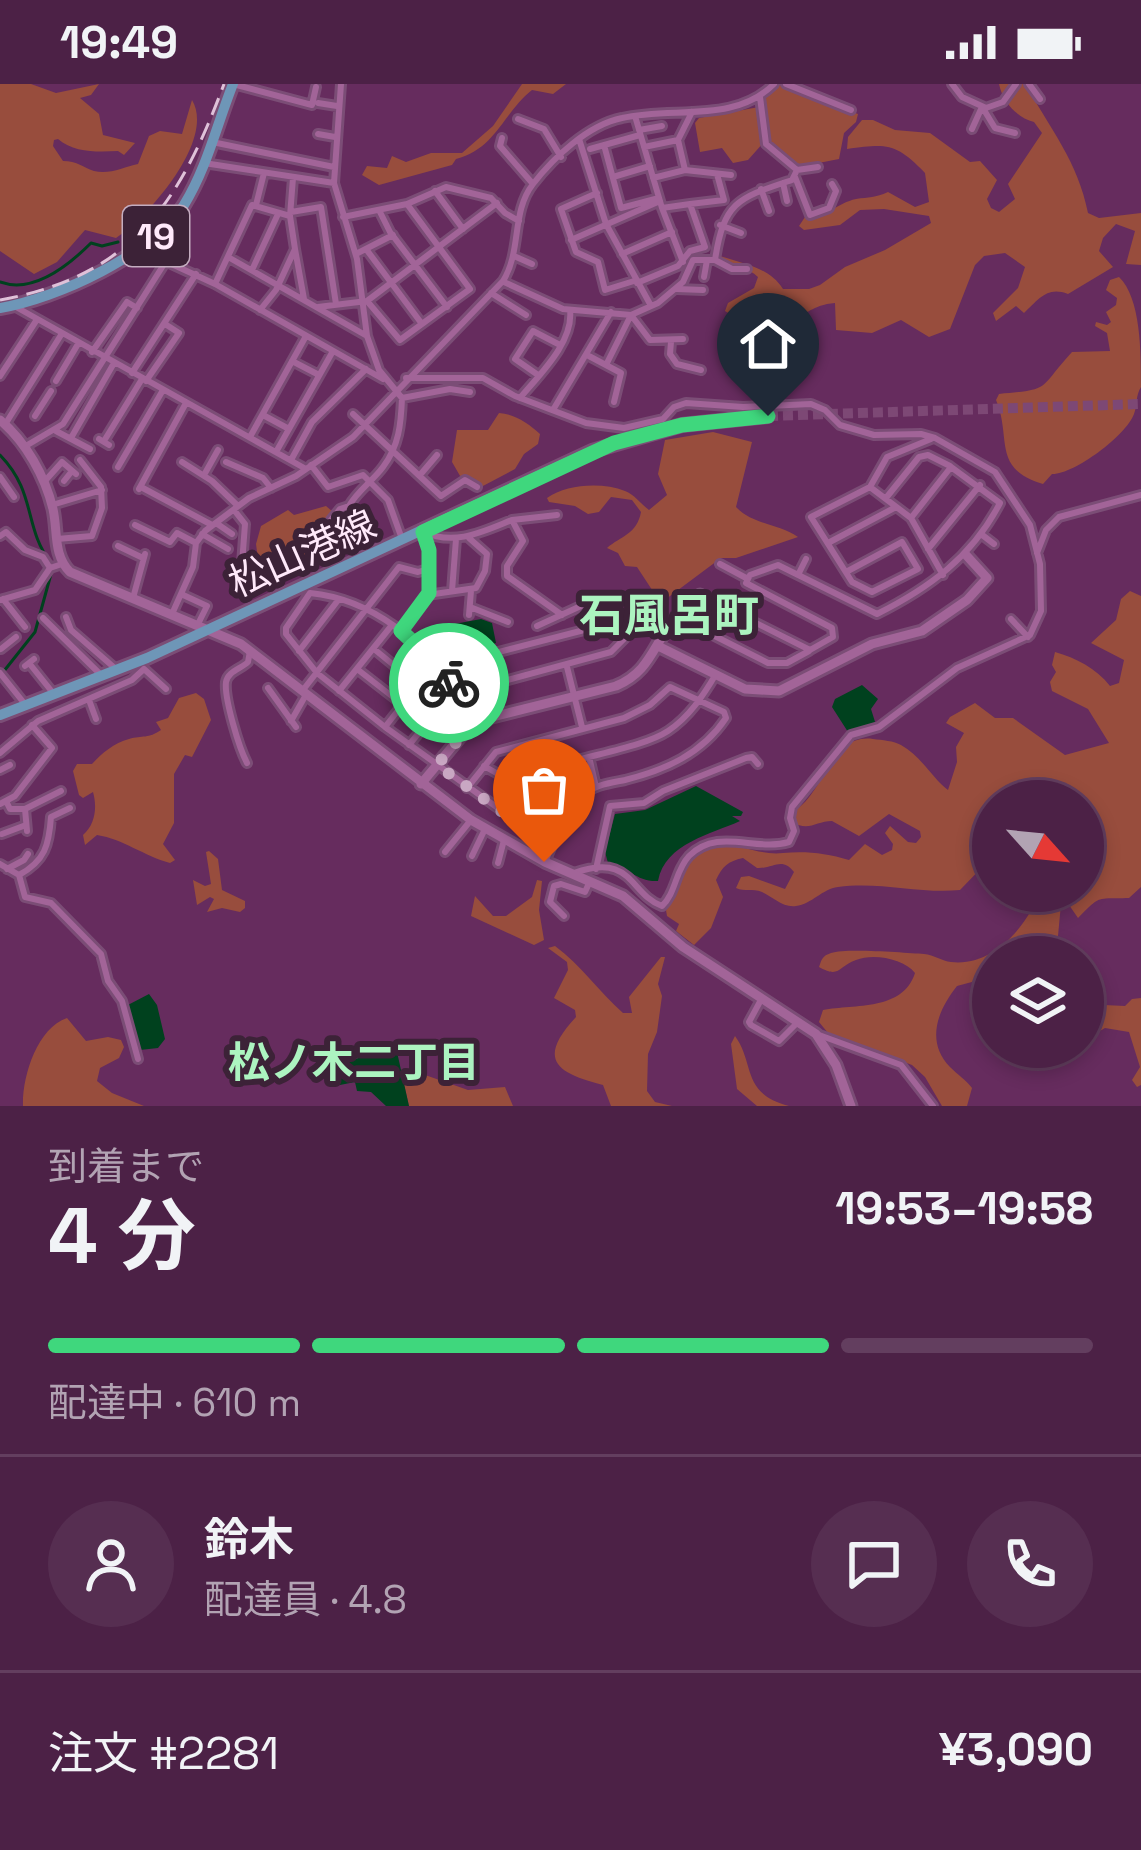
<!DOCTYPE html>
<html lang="ja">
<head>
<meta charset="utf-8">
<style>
  body { margin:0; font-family:"Space Grotesk","Noto Sans JP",sans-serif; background:#562e51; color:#f1f3f6; height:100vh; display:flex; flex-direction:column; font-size:45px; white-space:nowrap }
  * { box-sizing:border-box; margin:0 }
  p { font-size:39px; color:#b2a3b3 }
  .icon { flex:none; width:66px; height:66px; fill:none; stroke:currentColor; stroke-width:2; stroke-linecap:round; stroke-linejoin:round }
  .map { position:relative; height:1022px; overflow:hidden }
  .drawer { display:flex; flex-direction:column; background:#4c2146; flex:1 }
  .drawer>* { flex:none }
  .needle { width:78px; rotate:117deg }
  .controls { position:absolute; left:972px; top:696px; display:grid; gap:24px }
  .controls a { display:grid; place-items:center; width:132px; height:132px; border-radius:50%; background:#4c2146; box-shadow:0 6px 18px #0003,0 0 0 3px #633e5f; font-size:60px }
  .pin { position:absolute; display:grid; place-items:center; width:102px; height:102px; color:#fff; margin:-123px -51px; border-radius:50% 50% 50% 0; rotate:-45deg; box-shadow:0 0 12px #0007 }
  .pin .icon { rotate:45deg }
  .courier { position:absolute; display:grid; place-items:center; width:120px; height:120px; margin:-60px; border:9px solid #3fd77d; border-radius:50%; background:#fff; color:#222; box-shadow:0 3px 15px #0007 }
  .head em { font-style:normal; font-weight:700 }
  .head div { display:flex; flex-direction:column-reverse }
  .head { display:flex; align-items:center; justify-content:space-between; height:204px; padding:0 48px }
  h1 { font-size:78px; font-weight:700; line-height:90px }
  .bar { display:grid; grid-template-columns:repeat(4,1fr); gap:18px 12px; align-content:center; height:144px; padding:0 48px }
  .bar i { height:15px; border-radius:9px; background:#633e5f }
  .bar .on { background:#3fd77d }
  .bar p { grid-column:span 4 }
  .line { display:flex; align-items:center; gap:30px; padding:0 48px; border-top:3px solid #633e5f }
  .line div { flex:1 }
  .round { display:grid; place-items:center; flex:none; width:126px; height:126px; border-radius:63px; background:#562e51 }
  .status { display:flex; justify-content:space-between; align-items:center; height:84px; padding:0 60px; background:#4c2146; direction:ltr }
  .status svg { height:33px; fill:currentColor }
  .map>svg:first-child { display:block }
  .green { fill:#984d3d }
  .water { fill:#00411e }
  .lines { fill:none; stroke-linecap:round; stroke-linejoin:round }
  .stream { stroke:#00411e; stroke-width:3 }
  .primary-tunnel { stroke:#7d4875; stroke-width:10; stroke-dasharray:10 5; stroke-linecap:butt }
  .street-casing { stroke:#7b4d76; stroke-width:12 }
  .secondary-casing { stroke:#7b4d76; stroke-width:15 }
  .primary-casing { stroke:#7b4d76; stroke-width:16 }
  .street { stroke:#a26498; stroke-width:6 }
  .secondary { stroke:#a26498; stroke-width:9 }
  .primary { stroke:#6e96b7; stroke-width:10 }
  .rail { stroke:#dfc1d9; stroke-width:3; stroke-dasharray:18 9; stroke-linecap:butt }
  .done { stroke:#c9a7c3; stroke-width:12; stroke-dasharray:0 21.6 }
  .route { stroke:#3fd77d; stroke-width:15 }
  .labels { text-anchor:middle; stroke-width:12; stroke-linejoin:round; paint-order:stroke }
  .shield { fill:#3c2237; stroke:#c4adc0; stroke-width:3 }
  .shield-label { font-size:36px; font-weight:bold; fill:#ffe9fa }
  .street-label { font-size:39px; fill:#ffe9fa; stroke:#3c2237 }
  .neighbourhood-label { font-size:42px; font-weight:bold; fill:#acf4c0; stroke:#3c2237 }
  .quarter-label { font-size:45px; font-weight:bold; fill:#acf4c0; stroke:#3c2237 }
</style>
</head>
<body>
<div class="status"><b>19:49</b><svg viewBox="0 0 49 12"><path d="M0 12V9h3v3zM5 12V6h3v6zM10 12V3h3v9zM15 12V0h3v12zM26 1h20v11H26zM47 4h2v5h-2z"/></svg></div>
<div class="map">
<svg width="1141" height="1022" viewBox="0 0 1141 1022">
  <rect width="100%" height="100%" fill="#662c5e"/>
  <!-- green -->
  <path class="green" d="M0,0h31l25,9 43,-9 -8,11 -11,3 19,16 4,21 32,8 -11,12 -6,-4c-20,1 -44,2 -60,-12l-4,1 -1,6 10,15c14,0 19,6 31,10 15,4 30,-4 44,-7l11,-28 11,-5 22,3 10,-34c24,40 -44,117 -76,138l-31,-8 -28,32 -23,12 -34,-23z
    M522,0h44l-13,10 -21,-4c-29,23 -36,59 -76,69l-4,6 -73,20 -17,-10 5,-9 20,2 5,-12 14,6 25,-9h31l31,-27z
    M999,0h26c25,44 53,78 63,129l11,5 42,-5v52l-15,-1 9,-33 -19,-7 -13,14 -4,13 14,16 -45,27c-21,-8 -29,5 -44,19l-8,-7 -20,15 -3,-8 25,-25 7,-21 -20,-14 -21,3 -9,9 -25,64 -21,8 -28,-17 -29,13 -36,-3 -1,-27c-36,3 -30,28 -66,0l-33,15 -11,-7 3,-8 26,-15 4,-11c-9,-10 -28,-11 -40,-19l2,-2c24,8 49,11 63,33h26l11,-4 25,-18 40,-17 46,-27 -2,-7 -45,-7 -24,1 -20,15 -36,5 -5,-4 6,-9c21,1 32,-14 51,-18 13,-2 19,-1 32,-7l27,15 14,-5 -4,-29c-30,-31 -38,-29 -78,-24l1,-12 14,-17h11l22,10 35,3 40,29 10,-1 17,19 -10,19 4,9 8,4 16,-13 -7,-15 34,-51 -8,-11c-16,-4 -31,-19 -35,-38z
    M779,1l79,29 -2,8 -12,11 -5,26 -41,8 -30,-25 -6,-41z
    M759,23l5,35 -16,18 -15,3 -11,-15 -22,4 -5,-29 4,-5z
    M1119,193c22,21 22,75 22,110 -6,10 -3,16 -7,27 -8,22 -61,61 -82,60l-9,10c-52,-15 -31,-47 -47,-84l3,-6c54,-5 38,-4 73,-42l38,-1 -3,-18 -12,-7 1,-4 11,3 4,-3 -5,-10 10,-7 1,-7 -11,-8 4,-10z
    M499,329c16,1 29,10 41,21l-2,10 -14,10 -9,15 -34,18 -18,-6 -11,-19 5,-32h31z
    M713,348l39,10 -16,65c17,18 42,16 62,30l-62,21h-15l-55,41h-8l-21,-32 -12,-1 -7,-13 -11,-5c14,-12 30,-14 34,-36l-9,-12 -21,-3 -12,15 -11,2 -13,-8 -26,-4 -2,-4c20,-14 55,-16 78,-7 9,3 16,13 24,19l18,-15 -9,-21 7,-34z
    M326,422l7,6 -10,8v5l17,4 10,16 -3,7 -48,20 -12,-4 -20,9 -7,-3 -4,-30 5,-18 27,-16 6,5z
    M1130,507l11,5v291l-12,11c-32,1 -28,-4 -51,20l-11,-16 -6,2 -5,53h-63v25l-10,-3 -26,7c-19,24 -32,55 -7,81 8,8 15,12 22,21l-5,18h-25l-17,-29 -13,-12 -84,-32 -9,-11 4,-12c32,-6 80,1 92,-37 -11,-14 -41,-20 -59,-13 -18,6 -16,19 -37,7 3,-8 3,-11 12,-14 16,-5 75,0 93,1 10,1 18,7 27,8 43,5 76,-37 90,-71h42v-90h-90v55l-33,34c-40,4 -81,-9 -122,-3 -16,2 -26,17 -42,19 -13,2 -23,-9 -34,-14 -10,-4 -17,0 -26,-4l5,-11 8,-1 36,13 9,-17c-12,-16 -21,-3 -37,-4l-14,-10c-15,3 -21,9 -27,22l7,17 -12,31 -17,17 -18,-14 3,-7 -12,-8 -1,-6c13,-16 12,-36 27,-51 30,-30 56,-2 90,-6 23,-2 43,0 66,7l16,-16 17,11 10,-5 1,-6 -8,-11 5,-7 18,16 8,1 5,-6 -1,-6 -31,-17 -30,22 -27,-15c-16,0 -23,11 -40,1l2,-11c31,-18 36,-78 79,-72 9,1 21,2 28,6 20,11 32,34 47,45l9,-28 -1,-15 8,-14 -18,-10 4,-6 25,-14 20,15h18l52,37 44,-12 -21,-34 -36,-18 -2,-9 6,-10 -4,-7 3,-13c21,6 41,16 55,34l9,-3 5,-23 -33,-17 25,-23 5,-21z
    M196,609l8,6 7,21 -19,37 -7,-2 -11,19v49l-11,21 12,16 -5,3c-26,-7 -47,-24 -73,-28l-12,10 -2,-10c13,-11 14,-29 10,-43l-10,6 -4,-3 -6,-24 4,-7h15c10,-11 22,-21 37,-25 14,-4 19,0 32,-9l-5,-8 12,-4 11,-20z
    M209,767l9,8 4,31 23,11v7l-5,4 -18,-4 -15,4 7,-13 -4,-2 -13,8 -4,-25 12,6 6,-2 -5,-32z
    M537,796l5,1 -3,29 5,30 -10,5 -63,-29 4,-20 18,20h13l26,-19z
    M555,862c26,19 44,46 68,67h9l-3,-16 32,-40h4l-7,27 4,12 -5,36 -9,22 -1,37 8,11 17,4h-61l-8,-21c-48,-12 -66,-26 -27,-68l-1,-7 -21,-12 14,-28 -1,-8 -19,-14z
    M1141,914v87l-4,2 -5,-7 8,-13 -11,-35 -24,-4 -22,13v-37l42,2 7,-7z
    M67,934l19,23 22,-4 13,3 3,7 -5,11 -19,10 -3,13 15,12 32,13h-121c-1,-29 14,-78 44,-88z
    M735,952c20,27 6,58 54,70h-32l-20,-17 -6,-45z
    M408,985l60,21 37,-3 8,19h-104l-8,-35z"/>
  <!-- water -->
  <path class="water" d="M481,535l11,4 4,20 -52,15 -17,-19 17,-13z
    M862,601l16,14 -7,10 5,16 -28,7 -16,-25 3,-8z
    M696,702l47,26 -2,4h-9l8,5c-28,13 -75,22 -82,60 -22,1 -29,-14 -50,-18l-3,-11 10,-38 30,-4z
    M149,910l8,11 8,34 -7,9 -18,2 -14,-44z
    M391,965l6,3 12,54h-23l-15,-14 -14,-1 -2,-9 -15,3 -5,-10 6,-12z"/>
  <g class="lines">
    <!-- stream -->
    <path class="stream" d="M0,198c33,12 69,-17 91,-39l11,3 16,-4
      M0,371c37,38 23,72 51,108
      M4,587l31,-39 16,-58"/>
    <!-- primary-tunnel -->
    <path class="primary-tunnel" d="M768,332l373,-12"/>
    <!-- street casing -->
    <g class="street-casing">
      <path id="street" d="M233,0l79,21 4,-18
        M341,0l-7,99 23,76 10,77 12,34 23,28 48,-9 20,3
        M786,0l65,26
        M952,0l10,13 24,11 17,-6 13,-18
        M1029,0l11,15
        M760,13l6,47 31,26 21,-3
        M318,19l19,3
        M984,26l11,18 20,5
        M692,28l-14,28 7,30 46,5
        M635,32l27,92 21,54
        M518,35l26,10 17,28
        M972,45l10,-22
        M639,46l23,-4
        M318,50l17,3
        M502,54l-2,8 33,38
        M579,55l27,85 44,80
        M212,58l122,25
        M604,61l17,63 38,-10
        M644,63l34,-7
        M590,65l50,-14
        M204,79l130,20
        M613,93l37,-11
        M795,93l15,38 19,-7 7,-17 -4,-7
        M653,94l32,-8
        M783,99l4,18
        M761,105l8,22
        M435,107l28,38
        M597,109l-36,16 15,43 22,10 7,28 29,-9
        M690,120l34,-4 -7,-26
        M256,121l8,-32
        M379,126l11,22 57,75
        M291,128l30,-5 15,97
        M343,133l64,-13 39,-17 45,11 14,15 14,8
        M720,141l21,8
        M571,156l89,-39
        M295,165l9,50
        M366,165l56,75
        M141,166l74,34 168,95
        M356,170l37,-19
        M622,170l50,-22
        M514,172l18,8
        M228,173l139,79
        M715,176l17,9h15
        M252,186l26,-56
        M704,193l3,-17
        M504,198l59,27 68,6
        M637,199l41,-17 12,-15 15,-4 -15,-43 -28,4
        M215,200l37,-79 38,11
        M677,205l26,1
        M491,209l35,22
        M367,217l33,39 70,-51 -63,-85
        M16,223l290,162
        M318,223l49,-6 130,-98
        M260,226l16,-20 19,-41 -5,-33 3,-38
        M631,231l19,25 33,-1
        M671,258l-1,12 7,10 24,6
        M92,268l35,-50 10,6
        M587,271l34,18 -7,29
        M292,277l27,14
        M606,281l25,-50 27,-12 25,-21 10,-22h22c9,-59 23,-62 77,-80l5,-10
        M132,289l64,-99
        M538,291l-23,-16 18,-28 27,14
        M0,292l36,-55
        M406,294h77l32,18 71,27 38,5 39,-9 11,-12 12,-4 57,4 68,-3 14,6 15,15 34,10 47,-1 14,4 60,34 35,53 10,39 1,47 -11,24 -73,33 -78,59 -28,8 -59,72 -2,11 4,13 -5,11c-34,10 -71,-15 -100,14 -14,15 -13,37 -27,50 -33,-12 -29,-54 -88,-33
        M56,297l22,-37
        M146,297l33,-48 -14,-9
        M520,314c19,-23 54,-56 50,-88
        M553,326l58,-98
        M353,330l88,82 24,-16 12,7
        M263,331l26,14
        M35,332l16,-25
        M6,339l55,-88
        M56,347l34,18
        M250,353l56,-101
        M71,354l43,-75
        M99,355l10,6
        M104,357l38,-62
        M24,363l39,-23 103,-163
        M276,368l57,-101
        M291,376l21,-38 54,-53
        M182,378l30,19 26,25
        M226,378l37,16 8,10
        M311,381l17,22 35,-12 25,25 14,39
        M118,383l45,-77
        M204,391l14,-25
        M420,391l17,-20
        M0,393l14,20
        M45,397l17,-19 14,12
        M64,397l8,-10
        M141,403l71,38
        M870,403l17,-30 44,-18
        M139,405l47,-86
        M886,414l33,-41 9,-2 22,11
        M52,421l50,-15
        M234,426l11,14 -3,40
        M331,436l9,-11 9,-3c9,-16 23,-24 34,-39 16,-21 18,-43 19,-69
        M512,436l45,-5
        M216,439l16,11
        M135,441l35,17 7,-9 19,10
        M202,450l26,15
        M981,450l13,10
        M0,452l6,-4 19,18 18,7 7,11
        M57,455l35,-3 10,-28 -1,-21 -21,-27
        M828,459l68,-36
        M118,462l25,12
        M928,465l52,-64
        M1037,469l9,-23 13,-13 82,-22
        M720,480l28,15
        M846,488l56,-30 16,27 -46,23 -20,-10 -41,-65 59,-30 41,31
        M798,491l8,-16
        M452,507l4,-52
        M181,510l26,12 -9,18
        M427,511l49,-7 9,-17 2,-17 -18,-16
        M700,511l110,55 23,-13 -1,-9 -86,-45 4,-8 28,-10 99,49c52,-26 95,-57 123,-111l-49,-36 -40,51 32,57
        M133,514l12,-44
        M3,515l22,28
        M0,516l35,-10 15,-22 12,-4
        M470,523l38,15
        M172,530l21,-47 3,-24 9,-12 44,-33 47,-22 57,-39 150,-156c19,-30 8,-69 30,-97 21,-27 55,-59 89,-66 51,-12 112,6 152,-34
        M469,531l2,-24
        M66,533l5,13 46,40
        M677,533l91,46h19l22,-12
        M43,534l57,56
        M1011,535l17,18
        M537,542l57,-26 19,-2 40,7
        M401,547l28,-38v-43l-6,-18c32,14 59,0 89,-12l11,21 -16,25v10l55,39
        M1,565l15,-12
        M374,565l44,36
        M299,567l40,-52
        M29,579l24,30
        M25,582l9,-7
        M567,583l15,60
        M357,585l45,35
        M0,589l24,30
        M268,604l28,39
        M303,606l96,-123 19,5 10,-3
        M339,607l53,-66
        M456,610c-30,-52 -85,-95 -146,-101l-24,35v6l31,39 68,54 124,89 46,24
        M89,616l7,19
        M432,632l27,23
        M291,637l16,-28
        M385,643l33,-42 22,-18 152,-39 17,-18 21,11 -5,17 -14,14 -155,42 -17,14 -30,37
        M0,669l38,-32 94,-41 12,-11 22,20
        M590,677l6,26
        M247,679c-8,-15 -23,-65 -21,-81 2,-11 15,-13 22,-20l2,-11
        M484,682l85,48
        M0,686l10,-5
        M520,703c16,-27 113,-33 148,-56 21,-14 35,-35 48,-57
        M467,704l29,-36 128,-34 26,-13 20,-18 54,25 2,6c-24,36 -61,52 -101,62 -15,3 -32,5 -43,16 -18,17 -28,45 -37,66
        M6,717l4,8h15l36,-18
        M0,720l15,-8 37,-48 -20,-23
        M25,725l2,22
        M2,750l24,-9
        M445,768l26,-32
        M472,772l13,-27
        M498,779l6,-23
        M0,780l19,11 6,22 26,6 50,51 7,27 14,20 16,58
        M7,785l17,-9 4,-6
        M596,785l14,-63 34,-3 19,-12 83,-33 6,-1 6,7
        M19,791c26,-14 30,-30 32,-58l19,-9
        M564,832l-14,-14 4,-16 7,-2 24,8 5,-11
        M762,914l-13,24 2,3 28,16 18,-18
        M819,951l82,30 32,41"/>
    </g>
    <!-- secondary casing -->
    <g class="secondary-casing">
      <path id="secondary" d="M0,336c26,22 45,56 53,89 5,23 0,46 17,63l171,72 230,176 74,42 78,34 60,51 133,87 20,31 15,41
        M658,562l87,43 34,2 93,-47 50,-13 45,-31 20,-22 -21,-23
        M421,700l45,-54 14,-10 136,-34c33,-14 36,-38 56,-64 8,-10 18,-18 28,-27"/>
    </g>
    <!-- primary casing -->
    <g class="primary-casing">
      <path id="primary" d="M0,224c58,-10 151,-53 184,-103 23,-37 33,-81 49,-121
        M0,631l147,-57 445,-207 90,-26 86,-9"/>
    </g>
    <!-- street -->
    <use href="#street" class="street"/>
    <!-- secondary -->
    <use href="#secondary" class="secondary"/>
    <!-- primary -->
    <use href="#primary" class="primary"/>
    <!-- rail -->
    <path class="rail" d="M0,216c133,-24 180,-98 224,-216"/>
  </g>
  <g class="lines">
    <!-- done -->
    <path class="done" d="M449,599l7,11 -24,22 27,23 -22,26 71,51 47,24 -11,22"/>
    <!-- route -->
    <path class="route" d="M449,599l-9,-16 -39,-36 28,-38v-43l-6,-18 191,-89 68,-18 86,-9"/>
  </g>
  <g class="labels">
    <!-- shield labels -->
    <rect class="shield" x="123" y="122" width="66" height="60" rx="9"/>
    <g class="shield-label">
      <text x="156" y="165">19</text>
    </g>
    <!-- street labels -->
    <g class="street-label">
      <text transform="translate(302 469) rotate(-24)" y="14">松山港線</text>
    </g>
    <!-- neighbourhood labels -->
    <g class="neighbourhood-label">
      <text x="354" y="993">松ノ木二丁目</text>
    </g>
    <!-- quarter labels -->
    <g class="quarter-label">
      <text x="669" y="547">石風呂町</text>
    </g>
  </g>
</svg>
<div class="controls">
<a><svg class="needle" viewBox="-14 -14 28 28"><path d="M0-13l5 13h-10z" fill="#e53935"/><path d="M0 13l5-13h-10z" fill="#b2a3b3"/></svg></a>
<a><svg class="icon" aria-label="layers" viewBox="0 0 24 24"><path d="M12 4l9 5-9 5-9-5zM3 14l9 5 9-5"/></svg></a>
</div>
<div class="pin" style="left:544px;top:778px;background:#ea580c"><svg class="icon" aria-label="bag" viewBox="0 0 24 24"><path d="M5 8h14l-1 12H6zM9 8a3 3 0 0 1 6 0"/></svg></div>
<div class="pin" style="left:768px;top:332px;background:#1f2937"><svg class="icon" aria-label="home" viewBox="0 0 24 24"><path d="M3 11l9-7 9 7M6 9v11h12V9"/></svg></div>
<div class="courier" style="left:449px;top:599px"><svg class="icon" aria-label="bike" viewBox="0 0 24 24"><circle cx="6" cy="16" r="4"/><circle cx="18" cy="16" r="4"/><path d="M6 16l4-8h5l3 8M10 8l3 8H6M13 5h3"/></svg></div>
</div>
<section class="drawer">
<div class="head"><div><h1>4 分</h1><p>到着まで</p></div><em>19:53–19:58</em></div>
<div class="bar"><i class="on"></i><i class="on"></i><i class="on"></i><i></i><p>配達中 · 610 m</p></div>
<div class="line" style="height:216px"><a class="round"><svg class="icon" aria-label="person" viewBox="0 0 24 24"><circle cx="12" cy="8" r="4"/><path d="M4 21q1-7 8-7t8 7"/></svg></a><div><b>鈴木</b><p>配達員 · 4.8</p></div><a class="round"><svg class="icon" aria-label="chat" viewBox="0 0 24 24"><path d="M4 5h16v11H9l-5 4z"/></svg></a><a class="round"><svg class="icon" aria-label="phone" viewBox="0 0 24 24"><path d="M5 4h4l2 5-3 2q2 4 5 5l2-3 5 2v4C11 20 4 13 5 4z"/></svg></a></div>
<div class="line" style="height:156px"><div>注文 #2281</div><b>¥3,090</b></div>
</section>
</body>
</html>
